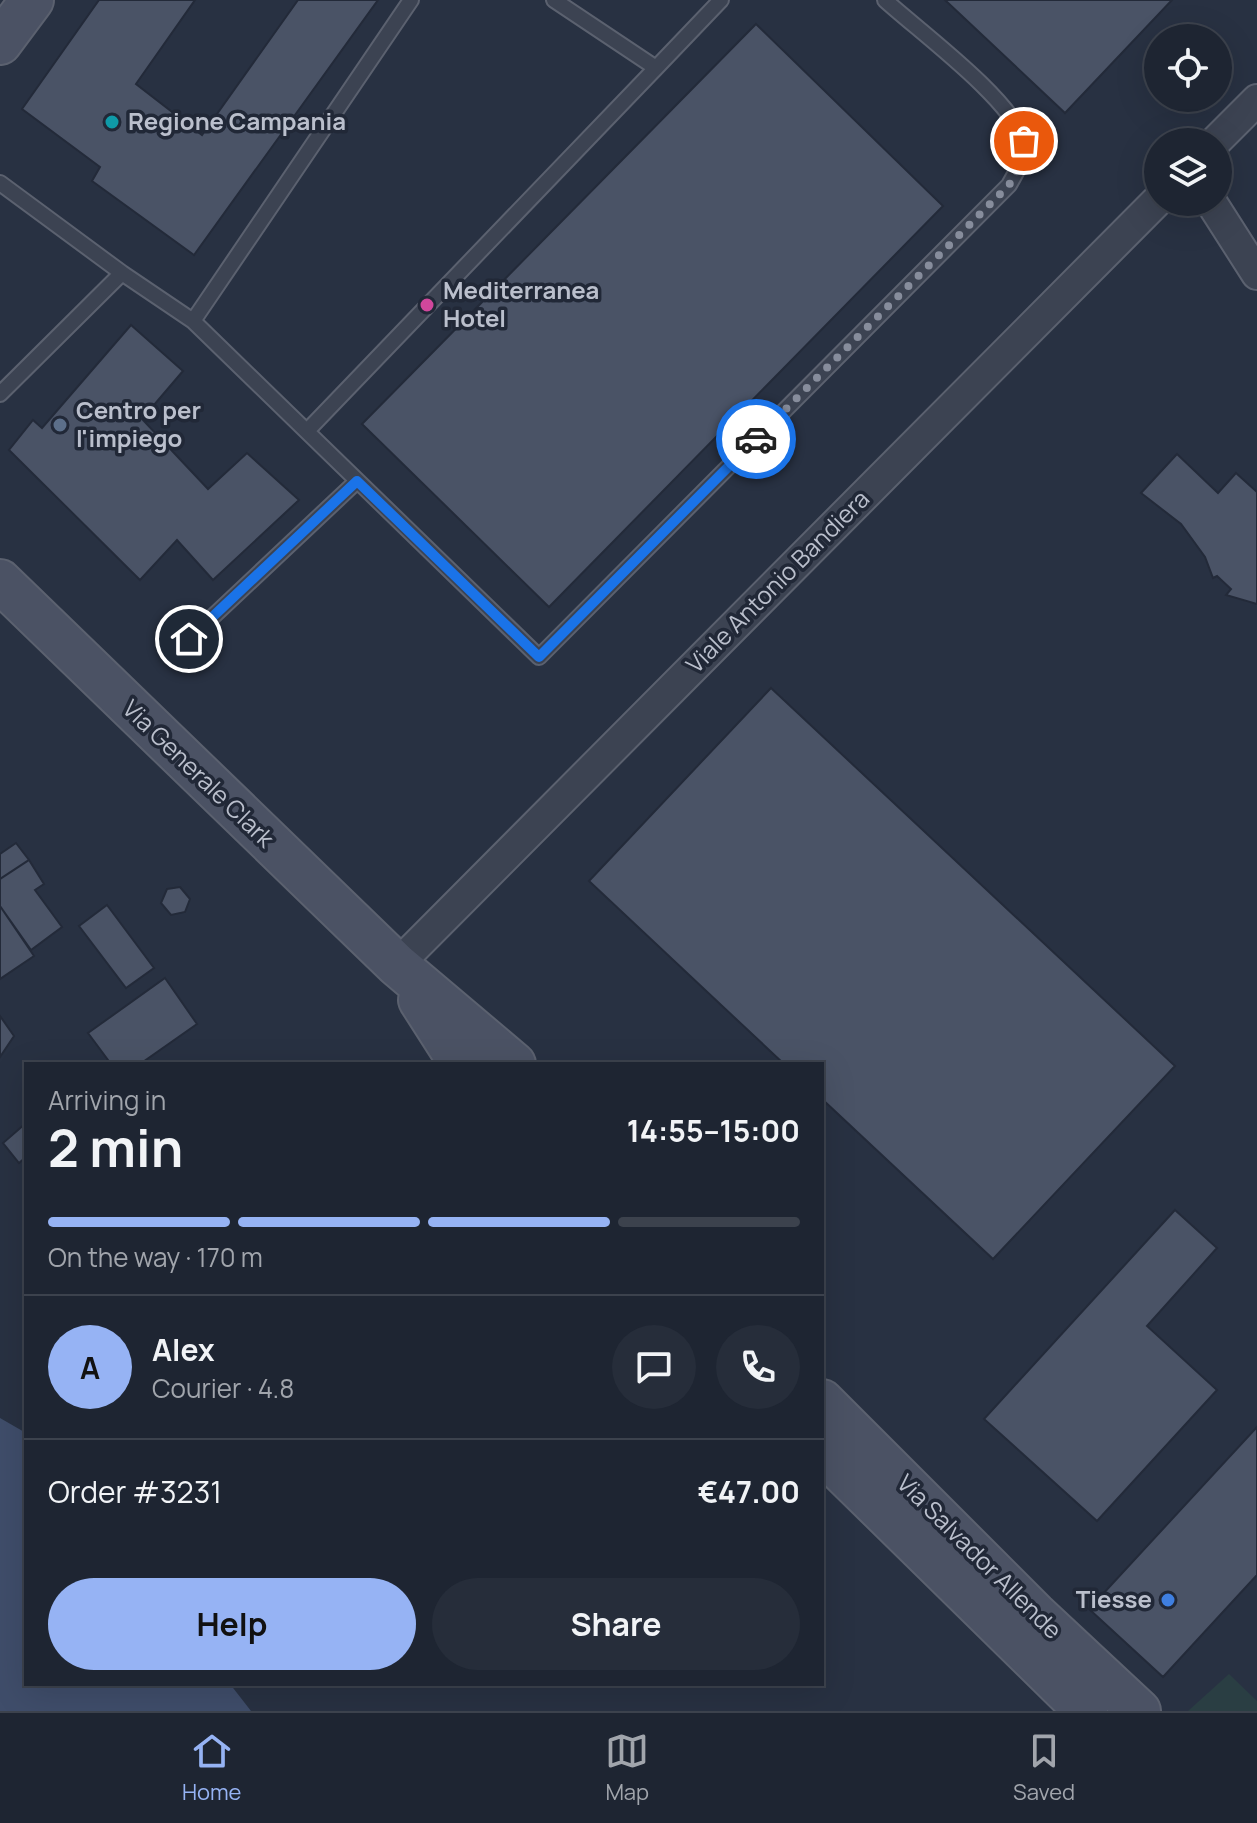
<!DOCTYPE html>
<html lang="en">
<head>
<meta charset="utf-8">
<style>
  body { margin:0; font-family:Manrope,sans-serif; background:#262d3a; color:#f1f3f6; height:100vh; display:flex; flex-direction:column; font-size:30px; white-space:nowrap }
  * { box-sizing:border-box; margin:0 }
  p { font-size:26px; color:#a1a5ac }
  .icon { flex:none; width:44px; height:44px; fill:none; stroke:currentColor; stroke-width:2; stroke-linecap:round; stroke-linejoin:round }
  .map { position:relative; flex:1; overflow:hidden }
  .drawer { position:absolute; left:24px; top:1062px; width:800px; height:624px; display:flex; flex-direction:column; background:#1e2532; border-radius:0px; box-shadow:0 8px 32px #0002,0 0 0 2px #3c424d }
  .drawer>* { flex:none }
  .tools { position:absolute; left:1144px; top:24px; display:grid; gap:16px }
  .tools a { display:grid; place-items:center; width:88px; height:88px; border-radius:50%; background:#1e2532; box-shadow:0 8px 32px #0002,0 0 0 2px #3c424d; font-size:40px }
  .pin { position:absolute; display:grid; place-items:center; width:68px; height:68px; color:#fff; margin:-34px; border:4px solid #fff; border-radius:50%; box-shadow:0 2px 8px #0007 }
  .courier { position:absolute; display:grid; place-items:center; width:80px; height:80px; margin:-40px; border:6px solid #1a73e8; border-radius:50%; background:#fff; color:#222; box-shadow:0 2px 10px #0007 }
  .overview em { font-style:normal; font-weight:700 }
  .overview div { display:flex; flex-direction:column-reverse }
  .overview { display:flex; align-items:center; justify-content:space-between; height:136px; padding:0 24px }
  h1 { font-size:52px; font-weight:700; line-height:60px }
  .bar { display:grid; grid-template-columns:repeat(4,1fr); gap:12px 8px; align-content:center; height:96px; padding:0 24px }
  .bar i { height:10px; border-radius:6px; background:#3c424d }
  .bar .selected { background:#96b3f4 }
  .bar p { grid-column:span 4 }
  .line { display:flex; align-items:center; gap:20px; padding:0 24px; border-top:2px solid #3c424d }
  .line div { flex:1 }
  .round { display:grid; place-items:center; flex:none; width:84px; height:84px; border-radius:42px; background:#262d3a }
  .action { display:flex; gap:16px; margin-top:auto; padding:16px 24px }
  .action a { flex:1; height:92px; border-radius:48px; background:#96b3f4; color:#111; font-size:32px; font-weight:700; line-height:92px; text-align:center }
  .action a+a { background:#262d3a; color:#f1f3f6 }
  .menu { display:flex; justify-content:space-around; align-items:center; height:112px; border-top:2px solid #3c424d; background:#1e2532; font-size:22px; color:#a1a5ac }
  .menu a { display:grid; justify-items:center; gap:4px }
  .menu .selected { color:#96b3f4 }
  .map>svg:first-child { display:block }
  .green { fill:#2a3e43 }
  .water { fill:#3f4d6a }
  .building { fill:#4a5366; stroke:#232a39; stroke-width:2 }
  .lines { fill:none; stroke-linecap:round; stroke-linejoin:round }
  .lane-casing { stroke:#5b616f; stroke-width:18 }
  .street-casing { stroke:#5b616f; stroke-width:34 }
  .secondary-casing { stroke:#5b616f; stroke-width:46 }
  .lane { stroke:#3c4352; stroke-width:14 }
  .street { stroke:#3c4352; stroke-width:30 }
  .secondary { stroke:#4b5264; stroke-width:42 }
  .done { stroke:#878d9c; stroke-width:8; stroke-dasharray:0 14.4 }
  .route { stroke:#1a73e8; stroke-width:10 }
  .culture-dot { fill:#0f9aa8; stroke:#212837; stroke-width:3 }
  .hotel-dot { fill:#d1479c; stroke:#212837; stroke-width:3 }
  .service-dot { fill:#5c6f8a; stroke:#212837; stroke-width:3 }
  .shop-dot { fill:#3f7fe0; stroke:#212837; stroke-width:3 }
  .labels { text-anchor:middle; stroke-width:7; stroke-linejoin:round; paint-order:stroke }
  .poi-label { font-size:24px; font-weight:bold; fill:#babfcc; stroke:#212837; text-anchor:start }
  .street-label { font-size:24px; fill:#babfcc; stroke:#212837 }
</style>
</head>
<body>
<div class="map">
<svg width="1257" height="1711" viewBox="0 0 1257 1711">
  <rect width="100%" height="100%" fill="#283142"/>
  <!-- green -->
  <path class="green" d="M1229,1674l28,27v10h-69z"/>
  <!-- water -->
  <path class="water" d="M0,1418l26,15v251h204l21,27h-251z"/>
  <!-- building -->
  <path class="building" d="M99,0h96l-59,84 66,51 96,-135h80l-184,255 -102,-74 8,-14 -78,-58z
    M945,0h227l-107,113z
    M756,24l187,182 -394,401 -187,-183z
    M131,325l52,46 -41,48 66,70 39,-36 52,47 -86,80 -36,-40 -37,40 -131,-130 24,-30 9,8z
    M1177,454l41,39 18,-20 21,19v112l-31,-9 5,-6 -14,-13 -4,2 -8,-21 -24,-33 -40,-31z
    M771,688l404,378 -182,193 -171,-160v-35h-38l-195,-183z
    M16,843l13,17 -29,19v-25z
    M29,860l15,24 -9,6 27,37 -31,23 -31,-44v-27z
    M180,887l10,12 -5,13 -14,3 -10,-12 6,-14z
    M107,905l47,63 -28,20 -47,-62z
    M0,906l34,50 -34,23z
    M165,978l32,46 -57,40h-29l-23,-31z
    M0,1016l14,20 -14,21z
    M26,1123v34l-7,6 -16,-20z
    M1175,1210l42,38 -70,78 70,64 -120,131 -113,-102z
    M1257,1427v148l-94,102 -74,-68z"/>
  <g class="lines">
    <!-- lane casing -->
    <g class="lane-casing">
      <path id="lane" d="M656,68l65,-68
        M0,183l122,90
        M193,321l218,-321
        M0,394l122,-121 71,48 346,336 470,-472c7,-13 19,-30 14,-46 -13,-41 -104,-108 -138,-139
        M307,431l349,-363 -102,-68
        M189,639l168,-158"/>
    </g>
    <!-- street casing -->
    <g class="street-casing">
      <path id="street" d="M1215,142l42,-42
        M1211,202l46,72
        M397,965l761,-765"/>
    </g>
    <!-- secondary casing -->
    <g class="secondary-casing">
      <path id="secondary" d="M0,43l32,-43
        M0,581l397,384 117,99
        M420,1000l41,64
        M822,1401l213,213 104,97
        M822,1452l264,259"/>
    </g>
    <!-- lane -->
    <use href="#lane" class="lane"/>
    <!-- street -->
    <use href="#street" class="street"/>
    <!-- secondary -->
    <use href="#secondary" class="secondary"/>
  </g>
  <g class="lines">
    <!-- done -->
    <path class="done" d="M756,439l253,-254 13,-23 2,-21"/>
    <!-- route -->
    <path class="route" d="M189,639l168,-158 182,176 217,-218"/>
  </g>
  <!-- markers -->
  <circle class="culture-dot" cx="112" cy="122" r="8"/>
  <circle class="hotel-dot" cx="427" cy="305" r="8"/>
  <circle class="service-dot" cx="60" cy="425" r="8"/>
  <circle class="shop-dot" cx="1168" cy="1600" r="8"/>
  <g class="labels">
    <!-- poi labels -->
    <g class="poi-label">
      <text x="128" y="130">Regione Campania</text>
      <text x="443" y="299">Mediterranea<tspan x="443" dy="28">Hotel</tspan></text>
      <text x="76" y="419">Centro per<tspan x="76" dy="28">l'impiego</tspan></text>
      <text x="1152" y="1608" text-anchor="end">Tiesse</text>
    </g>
    <!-- street labels -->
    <g class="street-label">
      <text transform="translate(778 582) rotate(-45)" y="8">Viale Antonio Bandiera</text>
      <text transform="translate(198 774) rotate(44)" y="8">Via Generale Clark</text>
      <text transform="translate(979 1557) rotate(45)" y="8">Via Salvador Allende</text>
    </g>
  </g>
</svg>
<div class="tools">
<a><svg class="icon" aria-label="locate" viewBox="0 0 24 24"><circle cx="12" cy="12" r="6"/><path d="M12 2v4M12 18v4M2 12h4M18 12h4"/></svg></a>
<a><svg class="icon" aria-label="layers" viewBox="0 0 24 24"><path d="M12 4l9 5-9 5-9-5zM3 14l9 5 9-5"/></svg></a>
</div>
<div class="pin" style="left:1024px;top:141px;background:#ea580c"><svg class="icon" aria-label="bag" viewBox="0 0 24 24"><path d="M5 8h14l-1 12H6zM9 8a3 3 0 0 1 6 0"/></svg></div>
<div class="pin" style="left:189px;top:639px;background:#1f2937"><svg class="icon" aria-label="home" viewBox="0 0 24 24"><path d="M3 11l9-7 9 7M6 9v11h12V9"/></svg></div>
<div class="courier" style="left:756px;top:439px"><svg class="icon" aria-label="car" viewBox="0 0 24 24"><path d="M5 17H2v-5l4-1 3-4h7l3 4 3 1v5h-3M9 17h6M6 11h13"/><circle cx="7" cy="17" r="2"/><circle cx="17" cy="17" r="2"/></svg></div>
<section class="drawer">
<div class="overview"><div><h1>2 min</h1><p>Arriving in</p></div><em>14:55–15:00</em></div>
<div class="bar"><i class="selected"></i><i class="selected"></i><i class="selected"></i><i></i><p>On the way · 170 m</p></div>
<div class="line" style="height:144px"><b class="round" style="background:#96b3f4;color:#111">A</b><div><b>Alex</b><p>Courier · 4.8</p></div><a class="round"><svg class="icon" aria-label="chat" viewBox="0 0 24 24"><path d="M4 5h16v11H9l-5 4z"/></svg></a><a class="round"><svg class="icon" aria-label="phone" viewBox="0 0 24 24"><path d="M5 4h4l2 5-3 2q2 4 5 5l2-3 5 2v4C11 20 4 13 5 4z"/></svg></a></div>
<div class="line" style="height:104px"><div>Order #3231</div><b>€47.00</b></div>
<div class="action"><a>Help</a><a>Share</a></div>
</section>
</div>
<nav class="menu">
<a class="selected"><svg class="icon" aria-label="home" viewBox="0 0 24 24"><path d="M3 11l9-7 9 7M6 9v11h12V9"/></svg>Home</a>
<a><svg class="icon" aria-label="map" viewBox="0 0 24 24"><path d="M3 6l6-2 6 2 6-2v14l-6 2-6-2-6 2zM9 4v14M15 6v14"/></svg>Map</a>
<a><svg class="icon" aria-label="saved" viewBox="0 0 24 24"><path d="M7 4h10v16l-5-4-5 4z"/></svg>Saved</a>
</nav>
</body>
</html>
